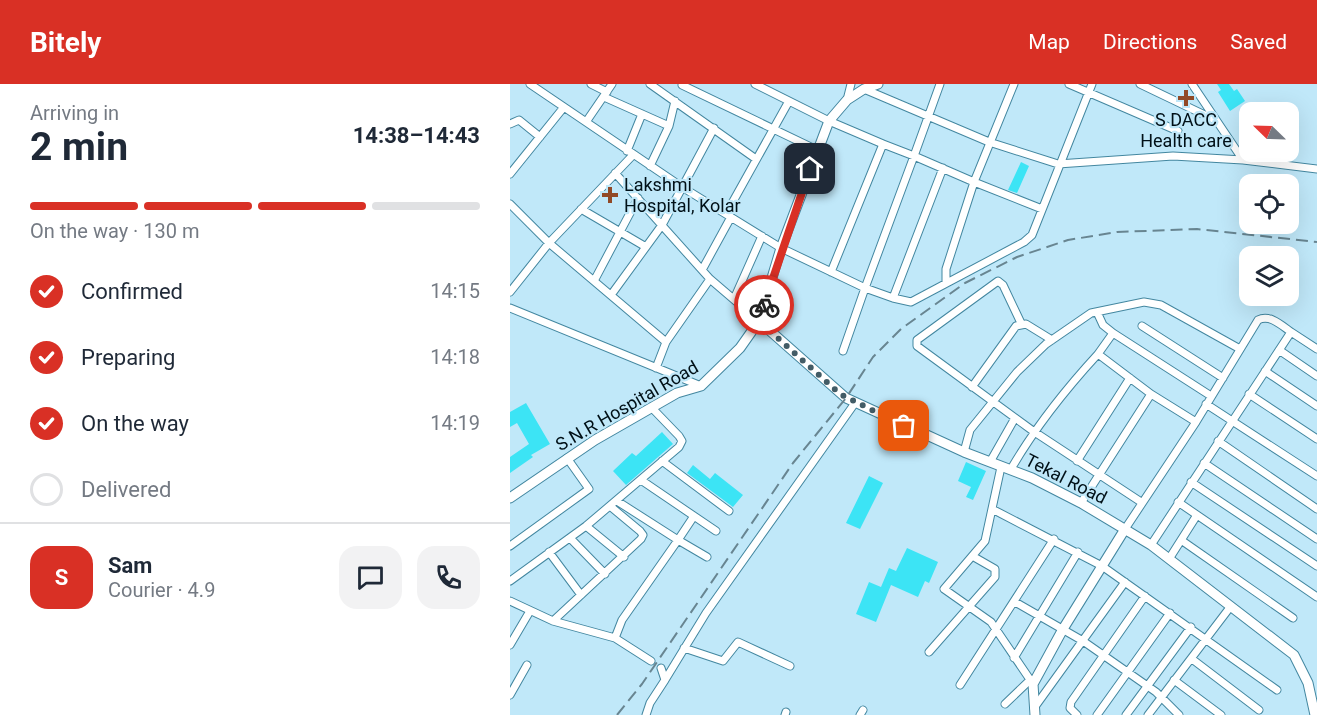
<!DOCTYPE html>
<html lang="en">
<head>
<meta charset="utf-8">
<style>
  body { margin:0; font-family:Roboto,sans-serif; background:#f2f2f3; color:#1f2937; height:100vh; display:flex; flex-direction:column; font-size:22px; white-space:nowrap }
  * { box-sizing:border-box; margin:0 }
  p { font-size:20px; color:#747a83 }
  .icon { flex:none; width:33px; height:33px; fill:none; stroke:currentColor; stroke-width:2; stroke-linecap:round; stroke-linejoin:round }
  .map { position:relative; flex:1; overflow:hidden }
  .details { display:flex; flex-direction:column; background:#fff; width:510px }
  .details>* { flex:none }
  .needle { width:39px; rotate:293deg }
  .controls { position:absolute; left:729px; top:18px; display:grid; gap:12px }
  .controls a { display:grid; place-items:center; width:60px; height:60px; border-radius:12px; background:#fff; box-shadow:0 6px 24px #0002; font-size:30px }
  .pin { position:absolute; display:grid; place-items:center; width:51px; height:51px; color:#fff; margin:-26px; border-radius:12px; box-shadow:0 3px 9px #0006 }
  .courier { position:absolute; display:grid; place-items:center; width:60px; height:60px; margin:-30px; border:4px solid #d93025; border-radius:50%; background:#fff; color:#222; box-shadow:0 2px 8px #0007 }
  .summary em { font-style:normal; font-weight:700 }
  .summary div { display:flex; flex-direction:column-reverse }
  .summary { display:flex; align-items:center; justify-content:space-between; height:102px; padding:0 30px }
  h1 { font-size:39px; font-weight:700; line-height:45px }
  .bar { display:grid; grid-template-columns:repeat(4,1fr); gap:9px 6px; align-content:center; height:72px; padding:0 30px }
  .bar i { height:8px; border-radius:4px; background:#e0e1e3 }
  .bar .selected { background:#d93025 }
  .bar p { grid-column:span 4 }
  .line { display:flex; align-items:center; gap:15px; padding:0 30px; border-top:2px solid #e0e1e3 }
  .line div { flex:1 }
  .round { display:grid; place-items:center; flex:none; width:63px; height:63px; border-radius:18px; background:#f2f2f3 }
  ol { padding:0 30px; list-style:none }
  li { display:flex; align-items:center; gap:18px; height:66px }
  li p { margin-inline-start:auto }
  li .icon { padding:6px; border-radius:50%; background:#d93025; color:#fff; stroke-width:4 }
  li:last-child { color:#747a83 }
  li i { width:33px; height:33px; border:3px solid #e0e1e3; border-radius:50% }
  header { display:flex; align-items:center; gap:36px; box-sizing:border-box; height:84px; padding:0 30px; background:#d93025; color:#fff }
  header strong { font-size:28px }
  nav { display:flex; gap:33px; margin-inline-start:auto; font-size:21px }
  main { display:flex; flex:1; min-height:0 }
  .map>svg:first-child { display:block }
  .building { fill:#3ce4f5 }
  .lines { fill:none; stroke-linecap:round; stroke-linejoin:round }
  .street-casing { stroke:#4387a0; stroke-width:9 }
  .secondary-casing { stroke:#4387a0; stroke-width:11 }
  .street { stroke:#fff; stroke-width:7 }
  .secondary { stroke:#fff; stroke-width:9 }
  .rail { stroke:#688591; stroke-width:2; stroke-dasharray:12 6; stroke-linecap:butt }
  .done { stroke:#435c66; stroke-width:6; stroke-dasharray:0 10.8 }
  .route { stroke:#d93025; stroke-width:8 }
  .poi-dot { fill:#914926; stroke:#c0e8f9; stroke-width:2 }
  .labels { text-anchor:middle; stroke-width:4.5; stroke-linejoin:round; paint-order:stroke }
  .poi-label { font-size:18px; fill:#001017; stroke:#c0e8f9 }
  .street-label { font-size:18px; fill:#001017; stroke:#c0e8f9 }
</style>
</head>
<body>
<header>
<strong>Bitely</strong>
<nav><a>Map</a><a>Directions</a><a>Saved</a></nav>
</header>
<main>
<section class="details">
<div class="summary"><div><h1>2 min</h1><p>Arriving in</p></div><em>14:38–14:43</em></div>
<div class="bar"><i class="selected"></i><i class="selected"></i><i class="selected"></i><i></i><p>On the way · 130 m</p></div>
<ol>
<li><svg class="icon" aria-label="check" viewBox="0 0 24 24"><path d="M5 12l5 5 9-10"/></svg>Confirmed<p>14:15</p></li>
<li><svg class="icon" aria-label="check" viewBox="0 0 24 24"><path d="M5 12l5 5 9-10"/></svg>Preparing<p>14:18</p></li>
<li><svg class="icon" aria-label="check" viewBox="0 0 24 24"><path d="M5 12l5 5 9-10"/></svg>On the way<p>14:19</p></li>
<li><i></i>Delivered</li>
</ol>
<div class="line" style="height:108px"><b class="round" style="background:#d93025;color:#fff">S</b><div><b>Sam</b><p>Courier · 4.9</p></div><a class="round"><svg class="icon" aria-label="chat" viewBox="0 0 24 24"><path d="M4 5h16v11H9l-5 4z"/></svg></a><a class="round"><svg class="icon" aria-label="phone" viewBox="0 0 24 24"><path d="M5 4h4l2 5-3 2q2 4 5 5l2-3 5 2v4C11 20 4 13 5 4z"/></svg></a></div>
</section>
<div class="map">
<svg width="807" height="631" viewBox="0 0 807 631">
  <rect width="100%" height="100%" fill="#c0e8f9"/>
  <!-- building -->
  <path class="building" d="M707,0h12l5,7 3,-2 8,12 -15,10 -12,-19 3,-2z
    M511,78l8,4 -12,27 -9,-3z
    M16,319l24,41 -19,11 2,2 -23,16v-16l19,-13 -12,-21 -7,4v-15z
    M152,348l11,12 -47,41 -13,-14 19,-18 4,3z
    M456,378l20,9 -13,29 -7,-3 5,-10 -13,-6z
    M183,381l17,14 5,-6 28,22 -10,12 -46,-34z
    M359,392l14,7 -23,46 -14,-6z
    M397,464l31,14 -9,21 -4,-2 -7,16 -27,-12 -15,37 -20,-8 13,-32 12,5 8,-19 7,3z"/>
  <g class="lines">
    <!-- street casing -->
    <g class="street-casing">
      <path id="street" d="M20,0l152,103 99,61 84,40 49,-132 -31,-12 -52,128
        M81,0l16,8
        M140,0l106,75
        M245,0l74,37 54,23
        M430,0l-26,72 60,26 -28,87v14
        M504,0l-40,98 68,27
        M559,0l109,47
        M630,0l73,35
        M682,0l51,76 74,9
        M172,1l135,65
        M354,5l125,53 69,22 115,-8 70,4
        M94,13l65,29
        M337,16l4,-16
        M76,38l26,-38
        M0,40l9,-4 21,17
        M117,67l15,-37
        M140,82l19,-40 6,-25
        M105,89l95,106 49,42
        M0,90l54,-67
        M0,120l39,39 117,99
        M71,125l65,38
        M216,130l63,-113
        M192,186l29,-53
        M84,197l44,-83
        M0,208l39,-49 84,-88
        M101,211l51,-70 52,-97
        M383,214l18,4 113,-60 8,-7 60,-151
        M224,215l28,-63
        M0,224l191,78
        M587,228l6,13 10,8 98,63
        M511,239l-18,-38 -5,-4 -81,59v6l116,85 108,71
        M632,242l81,52
        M781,248l26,17
        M769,266l38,26
        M333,267l22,-63 28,10 50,-130
        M588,270l15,-21
        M146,284l10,-26 44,-63
        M755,287l52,35
        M462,303l44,-61 10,-2 26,16
        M739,310l68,45
        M696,320l111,72
        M708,357l99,68
        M454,368l6,-22 47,-58 29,-28 45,-31 53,-11 17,3 79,44
        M152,377l67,50
        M567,377l53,-83
        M480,378l25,-44
        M694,379l113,76
        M491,383l-16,74 -41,48 47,33 42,62
        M501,385c25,-43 53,-78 87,-115l53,40 45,28
        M131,396l75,51
        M681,398l126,84
        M668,418l139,95
        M571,419l70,-109
        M482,425l110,57 175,124
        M184,432l-16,24 29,17
        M76,442l38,31
        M615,445l71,-107 62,-102c12,-6 23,5 33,12l-140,213
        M60,454l35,36
        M671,456l112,78
        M0,462l79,-57 -22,-31
        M39,468l32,43
        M659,475l28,-44
        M0,497l76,-55 93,-79 3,-6 -3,-5 -27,-28
        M0,517l43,20 62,17 36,23
        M505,518l68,39 73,51 23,23
        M43,537l88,-82 2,-4 -3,-4 -30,-25
        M105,554l7,-18 56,-80 -61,-39
        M0,561l20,-34
        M174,564l39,13 15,-19 52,24
        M419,568l66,-75v-8l-21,-12
        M504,574l64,-106
        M682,575l67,51
        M155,596l41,-67 149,-210
        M664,596l47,35
        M450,601l94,-146
        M0,611l17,-30
        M495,620l24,-23
        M524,624l91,-126
        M136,631l4,-12 15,-23 -4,-12
        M275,631l1,-3
        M350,631l3,-5
        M567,631l-7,-7 1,-6 74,-106
        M587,631l73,-102
        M616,631l65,-88
        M638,631l83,-109"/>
    </g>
    <!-- secondary casing -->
    <g class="secondary-casing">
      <path id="secondary" d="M249,237l87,77 118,54 68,26 49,25 70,42 143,110 14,28 7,32
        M0,414l85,-58 82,-47 24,-7 39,-38 19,-27 22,-73 48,-127 18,-21 17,-11 14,-5
        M525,631l-2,-31 30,-55 62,-100"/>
    </g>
    <!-- street -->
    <use href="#street" class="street"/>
    <!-- secondary -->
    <use href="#secondary" class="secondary"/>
    <!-- rail -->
    <path class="rail" d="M107,631l25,-31 151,-221 53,-65 27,-41 28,-28 64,-46 52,-26 51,-17 49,-8 80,-3 120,13"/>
  </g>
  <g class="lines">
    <!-- done -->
    <path class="done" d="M254,221l-5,16 81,73 64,32"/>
    <!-- route -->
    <path class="route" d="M254,221l46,-136"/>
  </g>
  <!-- markers -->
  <g class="poi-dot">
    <path d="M673 5h6v6h6v6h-6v6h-6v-6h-6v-6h6z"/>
    <path d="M97 102h6v6h6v6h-6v6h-6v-6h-6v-6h6z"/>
  </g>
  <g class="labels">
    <!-- poi labels -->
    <g class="poi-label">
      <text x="676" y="42">S DACC<tspan x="676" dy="21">Health care</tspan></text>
      <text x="114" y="107" text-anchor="start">Lakshmi<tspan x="114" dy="21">Hospital, Kolar</tspan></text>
    </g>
    <!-- street labels -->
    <g class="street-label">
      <text transform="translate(117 322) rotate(-30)" y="6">S.N.R Hospital Road</text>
      <text transform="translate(556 395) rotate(27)" y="6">Tekal Road</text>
    </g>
  </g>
</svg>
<div class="controls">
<a><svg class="needle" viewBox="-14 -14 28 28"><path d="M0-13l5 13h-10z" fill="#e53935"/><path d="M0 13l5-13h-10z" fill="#747a83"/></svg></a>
<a><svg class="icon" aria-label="locate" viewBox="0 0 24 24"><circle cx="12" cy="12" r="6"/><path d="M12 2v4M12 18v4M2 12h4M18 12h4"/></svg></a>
<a><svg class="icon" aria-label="layers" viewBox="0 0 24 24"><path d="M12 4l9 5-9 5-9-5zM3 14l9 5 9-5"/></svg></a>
</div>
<div class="pin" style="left:394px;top:342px;background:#ea580c"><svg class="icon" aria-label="bag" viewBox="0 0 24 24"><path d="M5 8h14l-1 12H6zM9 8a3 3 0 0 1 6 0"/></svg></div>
<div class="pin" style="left:300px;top:85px;background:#1f2937"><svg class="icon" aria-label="home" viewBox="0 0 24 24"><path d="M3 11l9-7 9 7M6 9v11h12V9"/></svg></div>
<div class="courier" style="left:254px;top:221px"><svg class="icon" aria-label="bike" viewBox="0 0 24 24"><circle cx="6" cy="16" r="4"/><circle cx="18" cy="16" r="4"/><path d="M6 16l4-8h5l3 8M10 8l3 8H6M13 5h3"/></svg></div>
</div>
</main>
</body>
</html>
